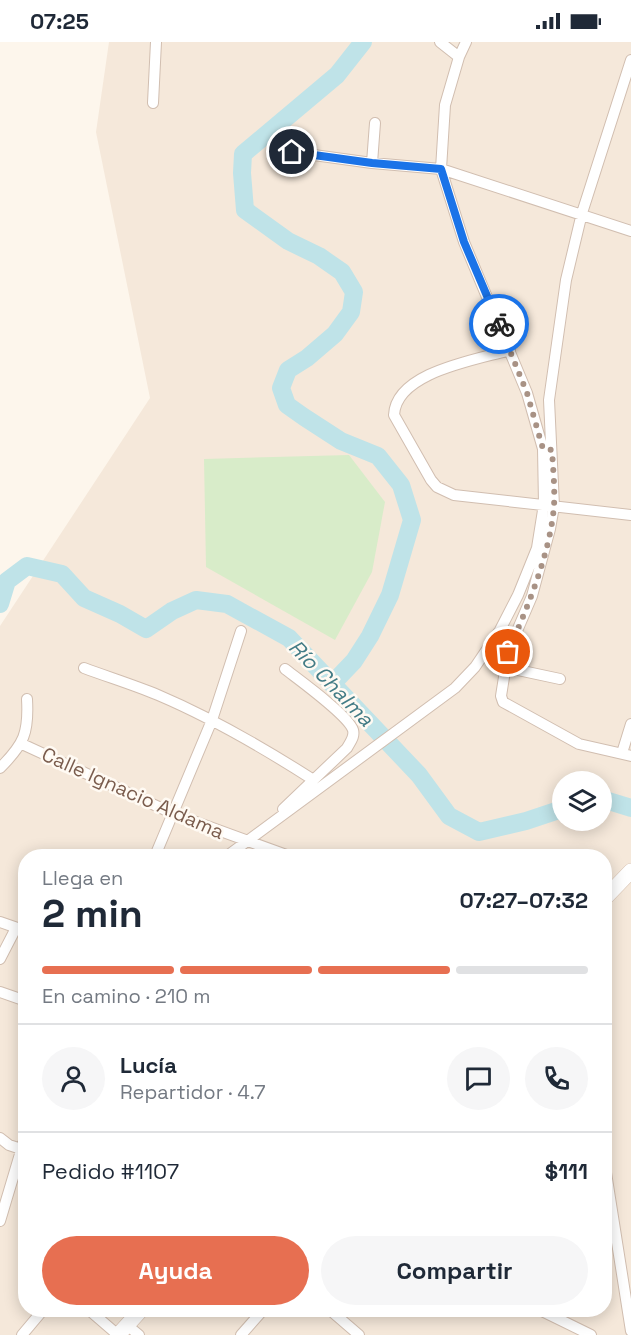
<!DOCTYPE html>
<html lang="es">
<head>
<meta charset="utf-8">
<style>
  body { margin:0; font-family:"Space Grotesk",sans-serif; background:#f6f6f7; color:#1f2937; height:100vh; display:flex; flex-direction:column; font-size:22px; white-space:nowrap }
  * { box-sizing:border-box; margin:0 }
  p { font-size:20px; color:#747a83 }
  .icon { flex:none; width:33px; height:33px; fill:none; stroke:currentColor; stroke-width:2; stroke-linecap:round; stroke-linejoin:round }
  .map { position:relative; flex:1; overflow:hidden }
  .drawer { position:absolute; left:18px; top:807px; width:594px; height:468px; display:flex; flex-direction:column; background:#fff; border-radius:24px; box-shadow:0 3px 15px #0003 }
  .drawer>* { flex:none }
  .fabs { position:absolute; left:552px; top:729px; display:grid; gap:12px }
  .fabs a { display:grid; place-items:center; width:60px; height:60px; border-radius:50%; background:#fff; box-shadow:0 3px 15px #0003; font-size:30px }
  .pin { position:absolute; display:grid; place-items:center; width:51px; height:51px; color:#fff; margin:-26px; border:3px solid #fff; border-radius:50%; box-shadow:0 2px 6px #0007 }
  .courier { position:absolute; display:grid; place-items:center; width:60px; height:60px; margin:-30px; border:4px solid #1a73e8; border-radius:50%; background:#fff; color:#222; box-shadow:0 2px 8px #0007 }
  .head em { font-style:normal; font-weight:700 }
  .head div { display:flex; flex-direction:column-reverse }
  .head { display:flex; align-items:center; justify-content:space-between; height:102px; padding:0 24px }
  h1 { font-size:39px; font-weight:700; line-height:45px }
  .bar { display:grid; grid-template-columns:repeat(4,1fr); gap:9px 6px; align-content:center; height:72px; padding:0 24px }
  .bar i { height:8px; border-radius:4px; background:#e0e1e3 }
  .bar .selected { background:#e76f51 }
  .bar p { grid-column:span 4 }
  .line { display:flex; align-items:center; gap:15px; padding:0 24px; border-top:2px solid #e0e1e3 }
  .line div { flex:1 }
  .round { display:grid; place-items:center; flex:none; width:63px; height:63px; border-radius:32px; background:#f6f6f7 }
  .primary-button { display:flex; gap:12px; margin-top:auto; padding:12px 24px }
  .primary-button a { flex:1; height:69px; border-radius:36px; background:#e76f51; color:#fff; font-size:24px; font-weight:700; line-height:69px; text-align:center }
  .primary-button a+a { background:#f6f6f7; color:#1f2937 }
  .status { display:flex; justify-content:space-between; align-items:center; height:42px; padding:0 30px; background:#fff; direction:ltr }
  .status svg { height:16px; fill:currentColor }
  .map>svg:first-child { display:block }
  .residential { fill:#f5e8da; fill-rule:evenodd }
  .green { fill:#d8ecc9 }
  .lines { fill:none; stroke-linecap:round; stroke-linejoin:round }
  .river { stroke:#bfe3e8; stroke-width:18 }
  .street-casing { stroke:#d1beb0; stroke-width:12 }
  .secondary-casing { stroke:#d6c0b0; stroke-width:16 }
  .street { stroke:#fff; stroke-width:10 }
  .secondary { stroke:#fff; stroke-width:15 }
  .done { stroke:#a89285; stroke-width:6; stroke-dasharray:0 10.8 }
  .route { stroke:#1a73e8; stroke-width:8 }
  .labels { text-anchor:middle; stroke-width:5; stroke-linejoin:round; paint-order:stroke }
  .street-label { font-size:20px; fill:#7a5c4d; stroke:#fffaf3 }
  .water-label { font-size:21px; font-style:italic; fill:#437c86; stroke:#fffaf3 }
</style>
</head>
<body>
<div class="status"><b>07:25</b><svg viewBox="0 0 49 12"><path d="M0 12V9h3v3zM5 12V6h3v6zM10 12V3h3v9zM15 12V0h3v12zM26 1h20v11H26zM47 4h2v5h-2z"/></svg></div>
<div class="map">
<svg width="631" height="1293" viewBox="0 0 631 1293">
  <rect width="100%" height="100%" fill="#fdf6ec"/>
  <!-- residential -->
  <path class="residential" d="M109,0h522v1293h-631v-709l150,-228 -54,-266zM562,740h40v38h-40zM26,814h578v454h-578z"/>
  <!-- green -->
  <path class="green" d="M349,413l36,47 -13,70 -37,68 -129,-73 -2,-108z"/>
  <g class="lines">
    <!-- river -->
    <path class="river" d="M0,562l7,-23 20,-15 35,8 22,24 36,16 26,15 26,-18 24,-11 31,4 62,34 130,137 30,41 30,16 47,-11 36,-12
      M332,642l22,-23 16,-25 20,-41 22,-75 -11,-35 -23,-29 -37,-15 -37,-24 -17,-12 -6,-17 7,-18 19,-12 28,-24 16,-22 3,-20 -12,-20 -23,-16 -31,-15 -43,-31 -3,-37 1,-19 94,-79 26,-33
      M602,757l29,9"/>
    <!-- street casing -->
    <g class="street-casing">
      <path id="street" d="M440,0l19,15
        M631,18l-49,153 -16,67 -17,120 5,106 -4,23 -18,67 -24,56 -7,44 2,6 76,42 52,12
        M153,61l3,-61
        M292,110l80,11 69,6 190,62
        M372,121l3,-40
        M510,308c-34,10 -114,22 -116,65l37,65 6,7 17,8 177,20
        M504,625l56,12
        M84,626c24,9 50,17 74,27 54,23 104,52 154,84
        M22,702l152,70 115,42
        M622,711l9,-29
        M0,726c24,-24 29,-35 27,-69
        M283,767l64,-61c3,-6 8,-11 6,-18 -5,-15 -54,-50 -68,-61
        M71,813l4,1
        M155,814l57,-136 29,-89
        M227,814l228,-168 20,-21 25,-37 18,-35 19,-47 7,-44 -1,-55 -16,-56 -63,-151 -23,-73 4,-64 14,-48 7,-15
        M0,880l26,9
        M0,917l16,-31
        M0,950l26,9
        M0,1096l9,7 12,4
        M604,1118l27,171
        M0,1179l26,-87
        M89,1268l29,25
        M330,1268l29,25
        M540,1268l51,25
        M127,1283l12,10
        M22,1293l21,-25
        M241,1293l22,-25"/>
    </g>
    <!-- secondary casing -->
    <g class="secondary-casing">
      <path id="secondary" d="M604,857l27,-28
        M118,1293l23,-25"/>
    </g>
    <!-- street -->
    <use href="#street" class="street"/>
    <!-- secondary -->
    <use href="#secondary" class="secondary"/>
  </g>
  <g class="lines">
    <!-- done -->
    <path class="done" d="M499,282l28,69 16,56 9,1c1,18 3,38 2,56 -4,49 -27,102 -46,146"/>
    <!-- route -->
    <path class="route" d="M292,110l80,11 69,6 23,73 35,82"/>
  </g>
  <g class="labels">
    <!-- street labels -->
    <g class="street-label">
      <text transform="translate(133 751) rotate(24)" y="7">Calle Ignacio Aldama</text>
    </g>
    <!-- water labels -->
    <g class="water-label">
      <text transform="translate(331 641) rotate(46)" y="7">Río Chalma</text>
    </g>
  </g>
</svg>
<div class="fabs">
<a><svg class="icon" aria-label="layers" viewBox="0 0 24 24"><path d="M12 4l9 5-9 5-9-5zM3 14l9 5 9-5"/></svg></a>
</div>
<div class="pin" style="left:508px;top:610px;background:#ea580c"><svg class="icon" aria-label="bag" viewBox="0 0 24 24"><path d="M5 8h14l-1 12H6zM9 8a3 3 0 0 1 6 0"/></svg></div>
<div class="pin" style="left:292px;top:110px;background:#1f2937"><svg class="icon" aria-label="home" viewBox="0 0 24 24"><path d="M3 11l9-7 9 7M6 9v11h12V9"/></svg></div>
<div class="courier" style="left:499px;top:282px"><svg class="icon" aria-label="bike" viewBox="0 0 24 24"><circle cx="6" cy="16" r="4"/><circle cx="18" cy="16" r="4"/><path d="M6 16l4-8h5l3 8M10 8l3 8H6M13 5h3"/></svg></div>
<section class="drawer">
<div class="head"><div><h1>2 min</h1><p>Llega en</p></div><em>07:27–07:32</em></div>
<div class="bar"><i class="selected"></i><i class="selected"></i><i class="selected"></i><i></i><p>En camino · 210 m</p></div>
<div class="line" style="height:108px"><a class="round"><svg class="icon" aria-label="person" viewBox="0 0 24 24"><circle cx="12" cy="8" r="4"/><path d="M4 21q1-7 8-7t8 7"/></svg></a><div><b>Lucía</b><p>Repartidor · 4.7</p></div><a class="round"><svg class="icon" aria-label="chat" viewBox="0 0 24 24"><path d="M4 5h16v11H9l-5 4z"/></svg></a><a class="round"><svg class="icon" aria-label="phone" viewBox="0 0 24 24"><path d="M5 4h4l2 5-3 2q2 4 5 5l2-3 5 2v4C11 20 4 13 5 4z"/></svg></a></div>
<div class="line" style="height:78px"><div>Pedido #1107</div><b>$111</b></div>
<div class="primary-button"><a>Ayuda</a><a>Compartir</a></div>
</section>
</div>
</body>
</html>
